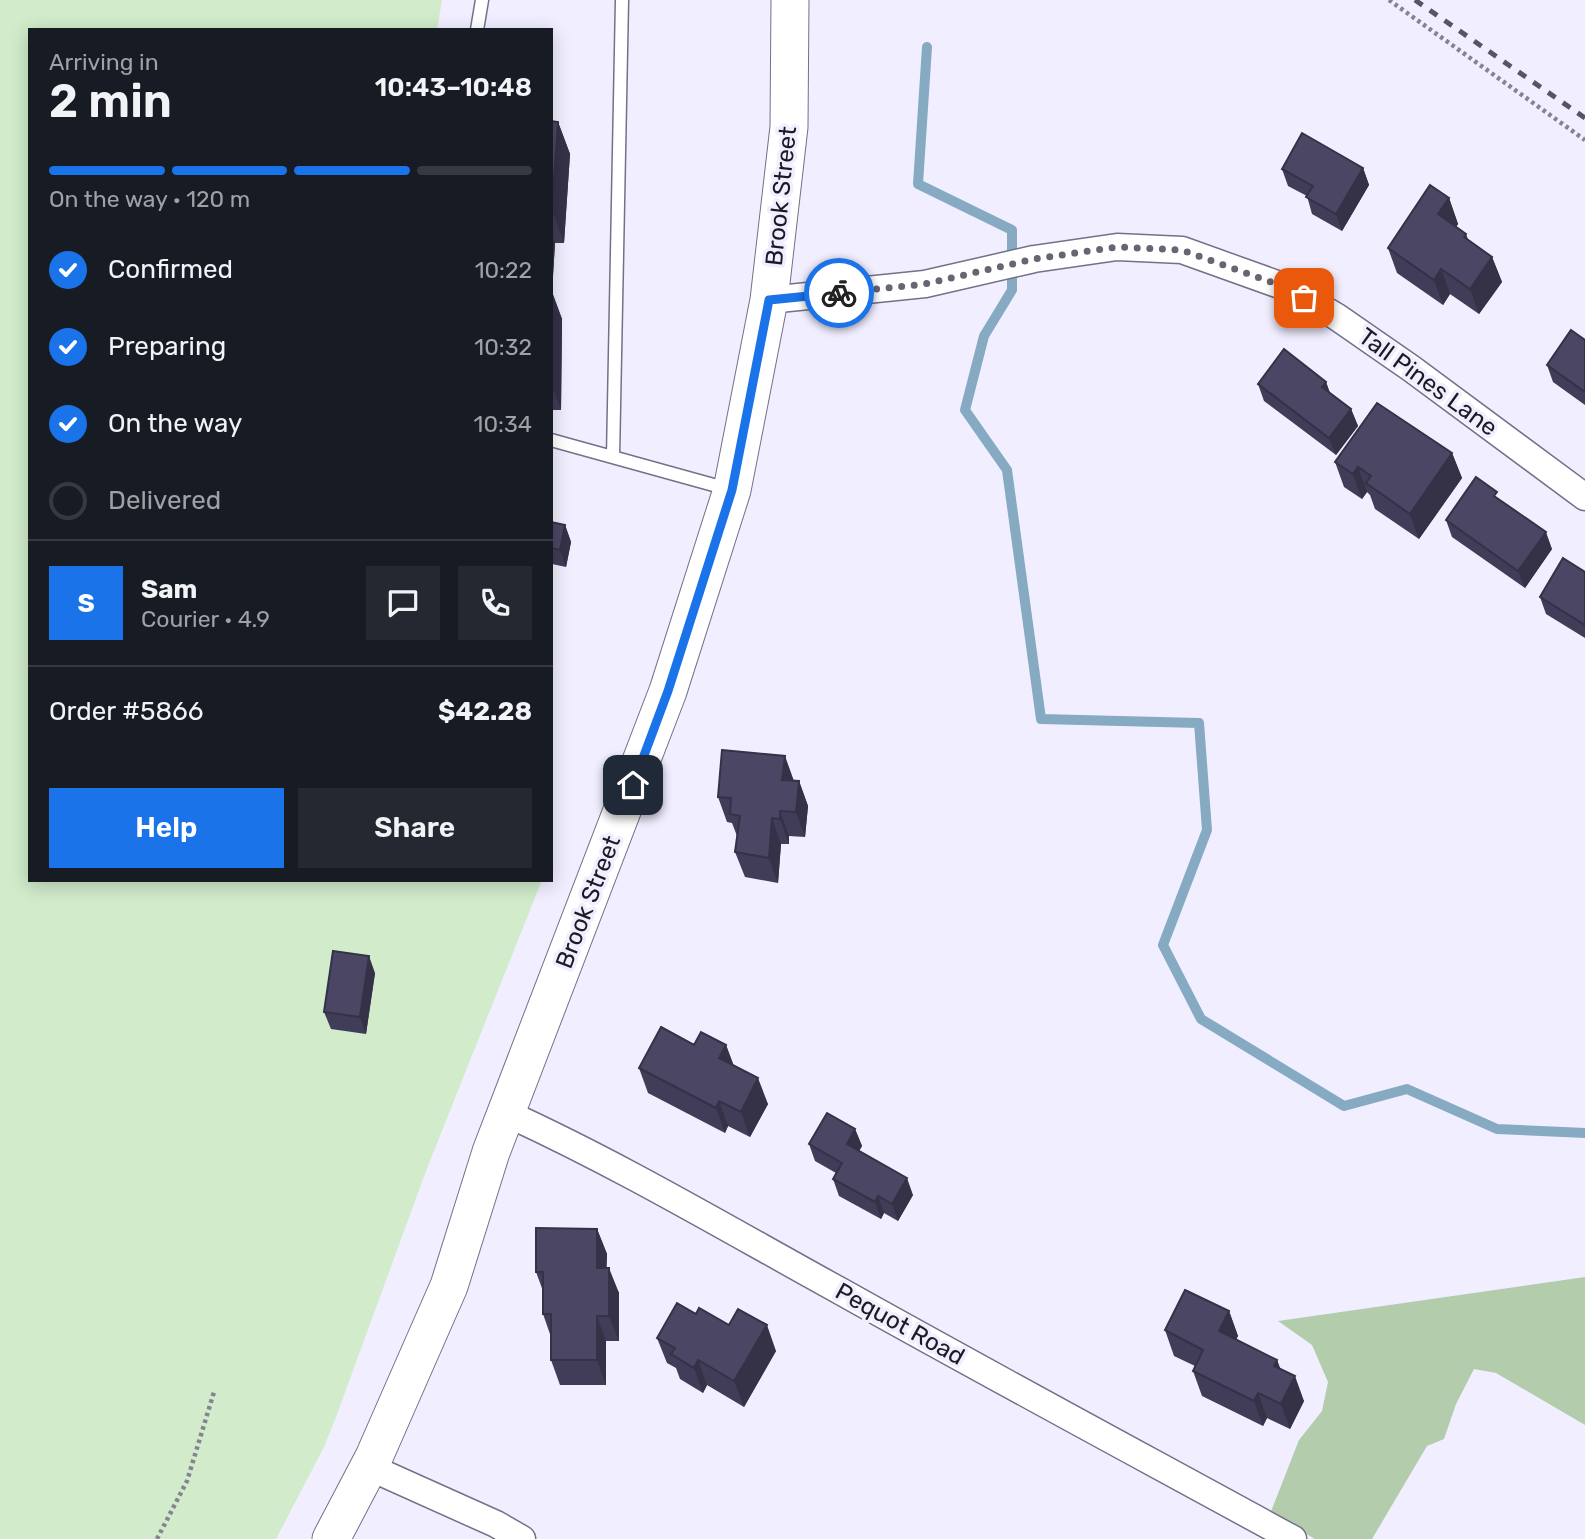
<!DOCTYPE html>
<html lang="en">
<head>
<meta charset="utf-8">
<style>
  body { margin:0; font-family:Rubik,sans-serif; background:#242831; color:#f1f3f6; height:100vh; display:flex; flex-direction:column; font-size:26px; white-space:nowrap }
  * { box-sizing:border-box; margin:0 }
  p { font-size:23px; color:#9ea1a6 }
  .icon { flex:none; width:38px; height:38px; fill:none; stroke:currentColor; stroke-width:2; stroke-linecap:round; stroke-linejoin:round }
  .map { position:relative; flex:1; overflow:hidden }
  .side { position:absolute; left:28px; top:28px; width:525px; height:854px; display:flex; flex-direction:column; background:#171b24; border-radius:0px; box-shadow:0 4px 18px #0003 }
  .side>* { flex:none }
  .pin { position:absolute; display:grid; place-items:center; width:60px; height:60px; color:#fff; margin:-30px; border-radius:14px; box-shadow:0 4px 10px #0006 }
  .courier { position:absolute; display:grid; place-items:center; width:70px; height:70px; margin:-35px; border:5px solid #1a73e8; border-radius:50%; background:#fff; color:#222; box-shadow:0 2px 9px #0007 }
  .overview em { font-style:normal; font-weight:600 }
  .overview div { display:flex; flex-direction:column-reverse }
  .overview { display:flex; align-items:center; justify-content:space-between; height:119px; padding:0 21px }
  h1 { font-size:46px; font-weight:600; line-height:52px }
  .bar { display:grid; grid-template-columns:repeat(4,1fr); gap:10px 7px; align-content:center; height:84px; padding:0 21px }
  .bar i { height:9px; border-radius:5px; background:#363941 }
  .bar .active { background:#1a73e8 }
  .bar p { grid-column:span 4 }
  .line { display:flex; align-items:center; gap:18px; padding:0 21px; border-top:2px solid #363941 }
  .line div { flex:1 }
  .round { display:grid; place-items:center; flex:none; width:74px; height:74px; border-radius:0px; background:#242831 }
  ol { padding:0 21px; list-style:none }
  li { display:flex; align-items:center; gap:21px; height:77px }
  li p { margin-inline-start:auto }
  li .icon { padding:7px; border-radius:50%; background:#1a73e8; color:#fff; stroke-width:4 }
  li:last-child { color:#9ea1a6 }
  li i { width:38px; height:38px; border:4px solid #363941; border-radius:50% }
  .button { display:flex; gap:14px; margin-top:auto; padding:14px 21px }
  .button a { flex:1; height:80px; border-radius:0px; background:#1a73e8; color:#fff; font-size:28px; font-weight:600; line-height:80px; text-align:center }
  .button a+a { background:#242831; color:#f1f3f6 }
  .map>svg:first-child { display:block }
  .green { fill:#d1ebcb }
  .forest { fill:#b2ccac }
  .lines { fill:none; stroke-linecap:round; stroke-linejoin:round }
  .stream { stroke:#85aac1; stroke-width:10 }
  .lane-casing { stroke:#747088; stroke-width:15 }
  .street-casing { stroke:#747088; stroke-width:29 }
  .secondary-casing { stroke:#747088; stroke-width:39 }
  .path { stroke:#858390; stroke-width:4.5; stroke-dasharray:3.5 3.5; stroke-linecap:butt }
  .lane { stroke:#fff; stroke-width:12 }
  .street { stroke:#fff; stroke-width:26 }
  .secondary { stroke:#fff; stroke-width:37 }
  .rail { stroke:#575561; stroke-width:5; stroke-dasharray:9 9; stroke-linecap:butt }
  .wall { fill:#413c57 }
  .shaded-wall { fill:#353147 }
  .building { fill:#4c4665; stroke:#353147; stroke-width:2 }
  .done { stroke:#676571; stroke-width:7; stroke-dasharray:0 12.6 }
  .route { stroke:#1a73e8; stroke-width:9 }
  .labels { text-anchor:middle; stroke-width:7; stroke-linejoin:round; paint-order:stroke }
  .street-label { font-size:24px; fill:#1c1a24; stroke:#f1efff }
</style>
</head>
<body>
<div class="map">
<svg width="1585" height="1539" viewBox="0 0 1585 1539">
  <rect width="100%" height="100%" fill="#f1efff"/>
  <!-- green -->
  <path class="green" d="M0,0h442l-5,30h-407v850h512l-116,291 -90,246 -12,30 -48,92h-276z"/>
  <!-- forest -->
  <path class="forest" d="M1585,1277v148l-89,-52 -22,-4 -18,35 -12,35 -17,7 -55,93h-57l-45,-25 29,-74 23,-29 6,-29 -16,-37 -34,-24z"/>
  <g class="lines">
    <!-- stream -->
    <path class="stream" d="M927,47l-9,137 94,46v60l-28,46 -19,74 42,60 34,249 158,4 8,107 -44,115 38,74 143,87 63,-17 90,40 88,4"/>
    <!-- lane casing -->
    <g class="lane-casing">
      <path id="lane" d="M477,30l5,-30
        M551,440l177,49
        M613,457l9,-457"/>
    </g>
    <!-- street casing -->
    <g class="street-casing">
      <path id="street" d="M769,300l156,-16 109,-25 83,-12 65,3 106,38 49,29 75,52 173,128
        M506,1113c116,53 225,118 336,179 150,84 301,165 451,247
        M369,1467l127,57 26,15"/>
    </g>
    <!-- secondary casing -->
    <g class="secondary-casing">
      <path id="secondary" d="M331,1539l43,-82 75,-171 42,-134 177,-461 64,-201 37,-190 20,-173 1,-127"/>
    </g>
    <!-- path -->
    <path class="path" d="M1389,0l196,140
      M157,1539l30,-58 27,-89"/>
    <!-- lane -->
    <use href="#lane" class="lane"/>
    <!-- street -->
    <use href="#street" class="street"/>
    <!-- secondary -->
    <use href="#secondary" class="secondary"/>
    <!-- rail -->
    <path class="rail" d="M1415,0l170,118"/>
  </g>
  <!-- wall -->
  <path class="wall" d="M551,121l7,1 12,32 -6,89h-9l-3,49 10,27 -1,91h-10z
    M1363,168l6,17 -27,46 -30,-17 -5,-18 -19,-10 -6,-17z
    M1449,198l9,26 -2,3 10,7 2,5 24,18 10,25 -23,32 -29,-20 -7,11 -46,-32 -9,-25z
    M1585,340v65l-32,-23 -6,-17z
    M1326,382l4,11 21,16 7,17 -22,29 -72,-54 -6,-17z
    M1452,453l10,25 -43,61 -44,-30 -5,-14 -3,-3 -5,7 -18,-12 -9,-25z
    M1500,500l52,49 -27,39 -73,-51 -6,-17z
    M551,522l14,3 6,17 -5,25 -14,-3 -1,3z
    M1585,572v66l-39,-24 -6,-17z
    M794,781h5l9,25 -3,31 -16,-1v8h-8l-3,39 -33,-6 -10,-25 2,-16 -5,-13 -5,-1 -9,-25z
    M375,973l-9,61 -35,-5 -7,-17z
    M726,1045l8,21 34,38 -18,33 -22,-11 -3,7 -77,-40 -9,-25z
    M855,1129l7,17 -3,5 54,44 -15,26 -14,-8 -3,6 -42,-23 -6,-17 3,-6 -21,-12 -6,-17z
    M597,1229l10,25 -1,14 13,25v48h-13v44h-46l-9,-25v-23l-8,-23v-23l-7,-19z
    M1229,1311l9,25 -2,3 41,21 3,8 24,33 -14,28 -23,-11 -4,8 -61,-30 -9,-25 2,-5 -21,-10 -9,-26z
    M696,1314l33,11 47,26 -32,56 -37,-22 -4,8 -23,-14 -4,-11 -9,-5 -10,-25z"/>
  <!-- shaded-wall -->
  <path class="shaded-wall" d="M558,122l12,32 -6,89 -12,-33z
    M1363,168l6,17 -27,46 -6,-17z
    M1449,198l9,26 -10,16 -10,-26z
    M551,231l4,12 -3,49 10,27 -1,91 -10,-26z
    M1492,257l10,25 -23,32 -9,-25z
    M1441,269l9,25 -7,11 -9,-25z
    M1326,382l6,17 -10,-12z
    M1351,409l7,17 -22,29 -7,-17z
    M1452,453l10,25 -43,61 -9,-25z
    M1358,467l9,25 -5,7 -9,-25z
    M565,525l6,17 -5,25 -6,-17z
    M1546,532l6,17 -27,39 -7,-17z
    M785,756l9,25 -12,-1z
    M799,781l9,25 -3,31 -9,-25z
    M780,811l9,25v8l-9,-25z
    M772,818l9,26 -3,39 -9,-25z
    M369,956l6,17 -9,61 -6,-17z
    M726,1045l9,25 -16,-12z
    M758,1078l10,26 -18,33 -9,-25z
    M719,1101l9,25 -3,7 -9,-25z
    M855,1129l7,17 -9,15 -6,-17z
    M907,1178l6,17 -15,26 -6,-17z
    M878,1196l6,17 -3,6 -6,-17z
    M597,1229l10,25 -1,39 -9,-25z
    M609,1268l10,25v48l-10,-25z
    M1229,1311l9,25 -10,20 -9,-25z
    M597,1316l9,25v44l-9,-25z
    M767,1325l9,26 -32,56 -10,-26z
    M698,1360l9,25 -4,8 -9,-25z
    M1277,1360l9,25 -12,-19z
    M1295,1376l9,25 -14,28 -9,-25z
    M1258,1393l9,25 -4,8 -9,-25z"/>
  <!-- building -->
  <path class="building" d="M551,121l7,1 -6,88h-1z
    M1302,133l61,35 -27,46 -30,-17 7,-11 -31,-17z
    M1430,185l19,13 -11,16 28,20 -2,3 28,20 -22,32 -29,-20 -7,11 -46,-32z
    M1571,330l14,10v52l-38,-27z
    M1284,349l42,33 -4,5 29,22 -22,29 -71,-54z
    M1377,403l75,50 -42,61 -44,-31 5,-7 -13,-9 -5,7 -18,-12z
    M1476,477l21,15 -3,4 52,36 -28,39 -72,-51z
    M551,522l14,3 -5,25 -9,-2z
    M1563,558l22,14v53l-45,-28z
    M722,750l63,6 -3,24 17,1 -3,31 -16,-1v8l-8,-1 -3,40 -34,-6 5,-36 -10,-2 1,-16 -13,-1z
    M333,951l36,5 -9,61 -36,-5z
    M661,1027l33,18 7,-13 25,13 -7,13 39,20 -17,34 -22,-11 -3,7 -77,-40z
    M827,1113l28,16 -8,15 60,34 -15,26 -14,-8 -3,6 -42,-23 9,-16 -33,-19z
    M536,1228l61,1v39h12v48h-12v44h-46v-46h-8v-42h-7z
    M1185,1290l44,21 -10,20 58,29 -3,6 21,10 -14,28 -23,-11 -4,8 -61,-30 10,-21 -38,-20z
    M677,1303l19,11 3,-6 30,17 9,-16 29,16 -33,56 -36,-21 -4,8 -23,-14 4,-6 -18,-10z"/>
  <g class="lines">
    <!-- done -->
    <path class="done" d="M839,293l86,-9 109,-25 83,-12 65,3 106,38 16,10"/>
    <!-- route -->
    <path class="route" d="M633,785l35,-94 64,-201 37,-190 70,-7"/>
  </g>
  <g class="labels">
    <!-- street labels -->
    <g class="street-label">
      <text transform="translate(781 196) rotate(-84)" y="8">Brook Street</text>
      <text transform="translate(1428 382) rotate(36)" y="8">Tall Pines Lane</text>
      <text transform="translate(588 902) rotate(-69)" y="8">Brook Street</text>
      <text transform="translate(900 1324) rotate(29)" y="8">Pequot Road</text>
    </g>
  </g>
</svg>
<div class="pin" style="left:1304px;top:298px;background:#ea580c"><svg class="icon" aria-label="bag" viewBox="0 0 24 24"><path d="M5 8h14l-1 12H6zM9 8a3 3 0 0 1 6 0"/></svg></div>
<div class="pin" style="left:633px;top:785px;background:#1f2937"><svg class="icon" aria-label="home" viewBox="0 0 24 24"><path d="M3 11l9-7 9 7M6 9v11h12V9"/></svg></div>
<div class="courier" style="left:839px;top:293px"><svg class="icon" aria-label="bike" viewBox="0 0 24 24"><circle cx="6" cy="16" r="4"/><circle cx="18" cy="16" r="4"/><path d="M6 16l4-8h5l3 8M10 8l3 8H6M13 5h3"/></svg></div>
<section class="side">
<div class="overview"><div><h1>2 min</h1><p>Arriving in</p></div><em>10:43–10:48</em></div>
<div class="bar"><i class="active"></i><i class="active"></i><i class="active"></i><i></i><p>On the way · 120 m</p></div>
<ol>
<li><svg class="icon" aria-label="check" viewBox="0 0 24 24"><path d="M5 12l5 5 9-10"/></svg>Confirmed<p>10:22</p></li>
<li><svg class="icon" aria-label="check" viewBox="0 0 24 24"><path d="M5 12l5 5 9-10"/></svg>Preparing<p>10:32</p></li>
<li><svg class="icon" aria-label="check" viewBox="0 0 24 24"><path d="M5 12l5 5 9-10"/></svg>On the way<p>10:34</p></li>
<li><i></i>Delivered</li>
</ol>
<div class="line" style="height:126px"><b class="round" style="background:#1a73e8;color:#fff">S</b><div><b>Sam</b><p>Courier · 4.9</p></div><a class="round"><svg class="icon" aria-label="chat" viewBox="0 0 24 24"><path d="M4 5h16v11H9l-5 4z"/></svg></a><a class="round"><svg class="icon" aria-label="phone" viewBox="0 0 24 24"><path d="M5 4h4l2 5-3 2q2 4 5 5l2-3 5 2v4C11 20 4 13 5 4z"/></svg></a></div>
<div class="line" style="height:91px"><div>Order #5866</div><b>$42.28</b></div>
<div class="button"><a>Help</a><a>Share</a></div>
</section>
</div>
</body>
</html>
